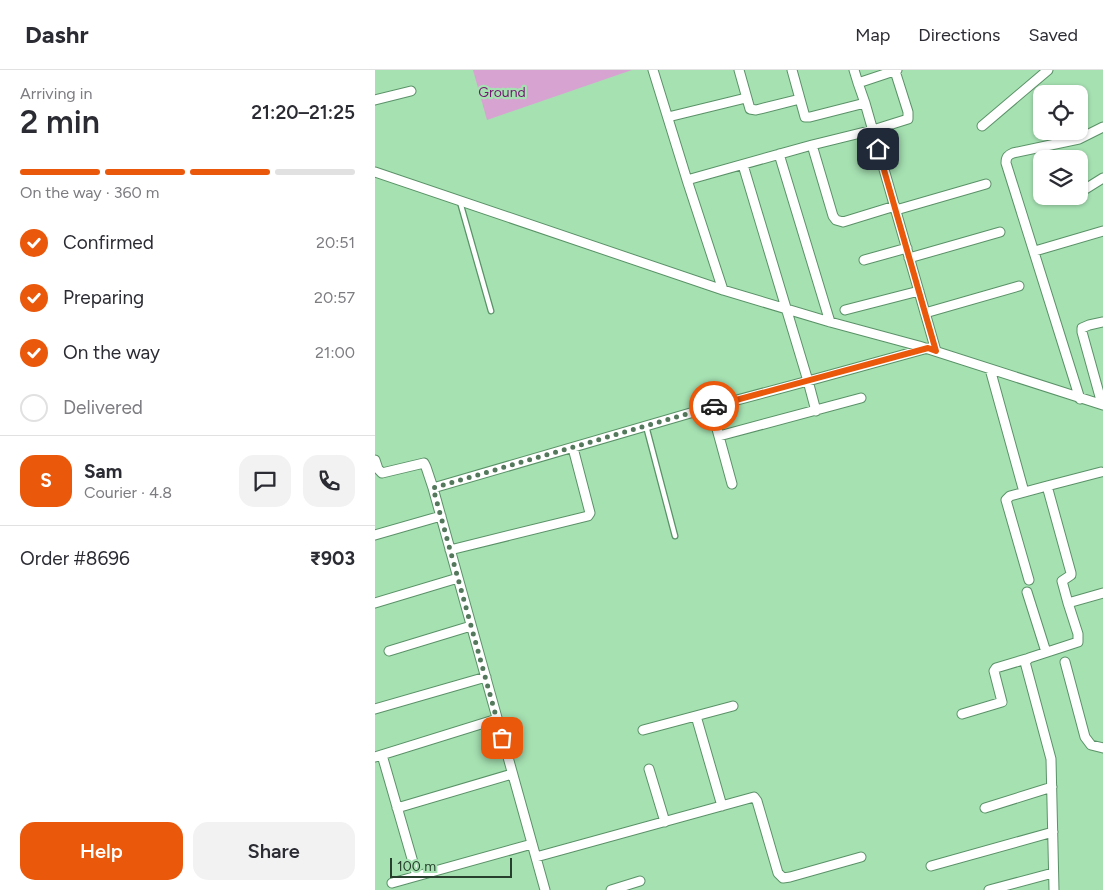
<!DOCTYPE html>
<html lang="en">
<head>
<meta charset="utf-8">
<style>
  body { margin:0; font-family:Figtree,sans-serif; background:#f2f2f3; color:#2b2b33; height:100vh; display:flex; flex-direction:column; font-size:19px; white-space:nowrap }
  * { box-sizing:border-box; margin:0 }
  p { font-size:16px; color:#7c7c81 }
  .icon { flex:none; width:28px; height:28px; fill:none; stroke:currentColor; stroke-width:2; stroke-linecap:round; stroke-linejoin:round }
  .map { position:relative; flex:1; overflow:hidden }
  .side { display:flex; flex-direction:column; background:#fff; width:375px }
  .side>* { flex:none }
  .buttons { position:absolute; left:658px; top:15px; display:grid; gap:10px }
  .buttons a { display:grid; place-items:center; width:55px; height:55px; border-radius:10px; background:#fff; box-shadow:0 1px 4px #0004; font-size:25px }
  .scale { position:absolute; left:15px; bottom:12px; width:122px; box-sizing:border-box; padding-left:5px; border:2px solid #273f2c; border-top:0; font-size:14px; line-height:18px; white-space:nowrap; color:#273f2c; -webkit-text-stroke:4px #a6e1b2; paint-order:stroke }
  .pin { position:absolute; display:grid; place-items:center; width:42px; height:42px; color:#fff; margin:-21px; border-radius:10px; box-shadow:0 2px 8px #0006 }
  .courier { position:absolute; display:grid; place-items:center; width:50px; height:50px; margin:-25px; border:4px solid #ea580c; border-radius:50%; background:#fff; color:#222; box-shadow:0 1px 6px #0007 }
  .head em { font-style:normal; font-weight:600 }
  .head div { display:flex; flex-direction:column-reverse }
  .head { display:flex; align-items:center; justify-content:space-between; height:85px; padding:0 20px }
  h1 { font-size:32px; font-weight:600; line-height:38px }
  .bar { display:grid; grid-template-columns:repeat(4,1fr); gap:8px 5px; align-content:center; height:60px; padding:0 20px }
  .bar i { height:6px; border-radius:4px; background:#e1e1e2 }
  .bar .on { background:#ea580c }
  .bar p { grid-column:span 4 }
  .line { display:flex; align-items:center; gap:12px; padding:0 20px; border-top:1px solid #e1e1e2 }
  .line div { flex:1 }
  .round { display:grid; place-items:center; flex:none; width:52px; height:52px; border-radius:15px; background:#f2f2f3 }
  ol { padding:0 20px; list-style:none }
  li { display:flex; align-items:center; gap:15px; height:55px }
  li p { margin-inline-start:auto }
  li .icon { padding:5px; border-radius:50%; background:#ea580c; color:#fff; stroke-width:4 }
  li:last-child { color:#7c7c81 }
  li i { width:28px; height:28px; border:2px solid #e1e1e2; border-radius:50% }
  .action { display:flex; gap:10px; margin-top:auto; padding:10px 20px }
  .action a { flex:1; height:58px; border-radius:15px; background:#ea580c; color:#fff; font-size:20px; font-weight:600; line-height:58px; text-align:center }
  .action a+a { background:#f2f2f3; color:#2b2b33 }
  header { display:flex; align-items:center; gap:30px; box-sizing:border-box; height:70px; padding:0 25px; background:#fff; border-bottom:1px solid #e1e1e2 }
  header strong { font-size:24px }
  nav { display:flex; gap:28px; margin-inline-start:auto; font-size:18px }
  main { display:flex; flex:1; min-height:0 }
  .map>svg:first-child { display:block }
  .green { fill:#d7a3d1 }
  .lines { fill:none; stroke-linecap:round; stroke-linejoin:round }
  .lane-casing { stroke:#5a9267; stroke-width:7 }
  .street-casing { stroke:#5a9267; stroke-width:11 }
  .lane { stroke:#fff; stroke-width:4.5 }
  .street { stroke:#fff; stroke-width:9 }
  .done { stroke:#53785b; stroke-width:5; stroke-dasharray:0 9 }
  .route { stroke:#ea580c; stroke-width:6 }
  .labels { text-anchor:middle; stroke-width:4.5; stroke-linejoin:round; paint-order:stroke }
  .park-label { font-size:14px; fill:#751671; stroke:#a6e1b2 }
</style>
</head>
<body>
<header>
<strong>Dashr</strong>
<nav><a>Map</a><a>Directions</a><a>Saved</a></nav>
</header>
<main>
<section class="side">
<div class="head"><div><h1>2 min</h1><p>Arriving in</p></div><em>21:20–21:25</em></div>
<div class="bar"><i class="on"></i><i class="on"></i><i class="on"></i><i></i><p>On the way · 360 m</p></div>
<ol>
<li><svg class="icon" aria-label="check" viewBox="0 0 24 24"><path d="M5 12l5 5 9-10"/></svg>Confirmed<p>20:51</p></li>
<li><svg class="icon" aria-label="check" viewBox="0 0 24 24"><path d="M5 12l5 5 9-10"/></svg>Preparing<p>20:57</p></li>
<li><svg class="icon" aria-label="check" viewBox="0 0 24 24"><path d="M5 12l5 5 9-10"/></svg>On the way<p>21:00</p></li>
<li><i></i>Delivered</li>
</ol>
<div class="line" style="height:90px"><b class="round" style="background:#ea580c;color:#fff">S</b><div><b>Sam</b><p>Courier · 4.8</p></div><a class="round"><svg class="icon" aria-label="chat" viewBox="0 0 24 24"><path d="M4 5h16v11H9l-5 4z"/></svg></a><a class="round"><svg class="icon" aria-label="phone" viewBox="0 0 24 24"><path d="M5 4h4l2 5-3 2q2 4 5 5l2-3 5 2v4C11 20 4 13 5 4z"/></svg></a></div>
<div class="line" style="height:65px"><div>Order #8696</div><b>₹903</b></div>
<div class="action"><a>Help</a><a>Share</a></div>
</section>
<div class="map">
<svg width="728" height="820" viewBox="0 0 728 820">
  <rect width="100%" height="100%" fill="#a6e1b2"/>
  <!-- green -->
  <path class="green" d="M98,0h159l-145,50z"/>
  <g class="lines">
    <!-- lane casing -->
    <g class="lane-casing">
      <path id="lane" d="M85,132l31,109
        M271,356l29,110"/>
    </g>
    <!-- street casing -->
    <g class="street-casing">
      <path id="street" d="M278,0l34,110
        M364,0l11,39 6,1 44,-11
        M417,0l13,47h5l55,-14
        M479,0l4,13
        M522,0l-39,13 7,20 71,248
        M0,30l36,-9
        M293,47l78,-19
        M607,56l66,-56
        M404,84l51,168
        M368,95l65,216 120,-33
        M0,102l348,118 107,32 89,24 184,59
        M704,123l24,-15
        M520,136l-52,16 -7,-2 -3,-4 -21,-71 61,-15 35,-11v-7l-13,-41
        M521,140l90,-26
        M660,181l68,-20
        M534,188l91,-26
        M489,190l43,-12
        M348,220l-36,-110 125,-35
        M470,240l74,-19
        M550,243l94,-27
        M615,299l34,123
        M705,329l-74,-236c0,-6 2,-8 7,-10l66,-14 24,-12
        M727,334l-20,-72v-4l7,-3 14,-3
        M336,337l21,77
        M344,366l142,-38
        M0,390l3,9 4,4 42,-10 2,4 7,21
        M0,465l66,-19
        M75,480l138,-34 2,-3 -17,-65
        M654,510l-23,-80 4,-4 37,-10
        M652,522l19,60
        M0,533l83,-25
        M693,533l-6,-22 9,-6v-2l-24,-87 54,-14
        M14,581l82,-25
        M690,592l20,75 6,8 12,3
        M0,639l111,-32
        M587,644l40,-12 -8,-31 2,-3 30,-9
        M321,646l26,90
        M268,660l90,-24
        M7,685l35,121 115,-32
        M0,687l122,-38
        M274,699l16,53
        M22,738l115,-34
        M610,738l67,-21
        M161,787l218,-60 3,4 21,72 5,5 7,-1 71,-20
        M556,796l122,-34
        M17,813l25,-7
        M170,820l-112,-402 278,-81 97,-26 8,30
        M236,820l29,-9
        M614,820l64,-17
        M679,820l-3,-131 -26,-97 4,-4 49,-16v-8l-10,-31 35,-10"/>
    </g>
    <!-- lane -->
    <use href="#lane" class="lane"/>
    <!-- street -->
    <use href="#street" class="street"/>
  </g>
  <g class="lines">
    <!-- done -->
    <path class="done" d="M127,668l-69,-250 281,-82"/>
    <!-- route -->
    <path class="route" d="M339,336l214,-58 8,3 -58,-202"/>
  </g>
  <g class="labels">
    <!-- park labels -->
    <g class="park-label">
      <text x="127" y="27">Ground</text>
    </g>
  </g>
</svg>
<div class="buttons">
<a><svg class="icon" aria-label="locate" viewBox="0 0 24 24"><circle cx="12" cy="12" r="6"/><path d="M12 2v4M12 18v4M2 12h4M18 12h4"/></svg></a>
<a><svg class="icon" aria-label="layers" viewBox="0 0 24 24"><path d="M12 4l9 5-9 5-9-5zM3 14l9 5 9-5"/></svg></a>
</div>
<div class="scale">100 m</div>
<div class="pin" style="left:127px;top:668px;background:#ea580c"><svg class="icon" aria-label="bag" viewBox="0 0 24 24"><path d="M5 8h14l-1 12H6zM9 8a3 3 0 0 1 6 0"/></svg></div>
<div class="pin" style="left:503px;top:79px;background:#1f2937"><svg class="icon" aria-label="home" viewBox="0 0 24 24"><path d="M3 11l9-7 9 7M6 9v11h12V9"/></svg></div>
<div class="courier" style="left:339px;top:336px"><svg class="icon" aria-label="car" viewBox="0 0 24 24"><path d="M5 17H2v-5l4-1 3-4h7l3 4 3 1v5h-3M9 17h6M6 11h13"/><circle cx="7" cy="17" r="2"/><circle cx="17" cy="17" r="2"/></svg></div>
</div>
</main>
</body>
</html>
